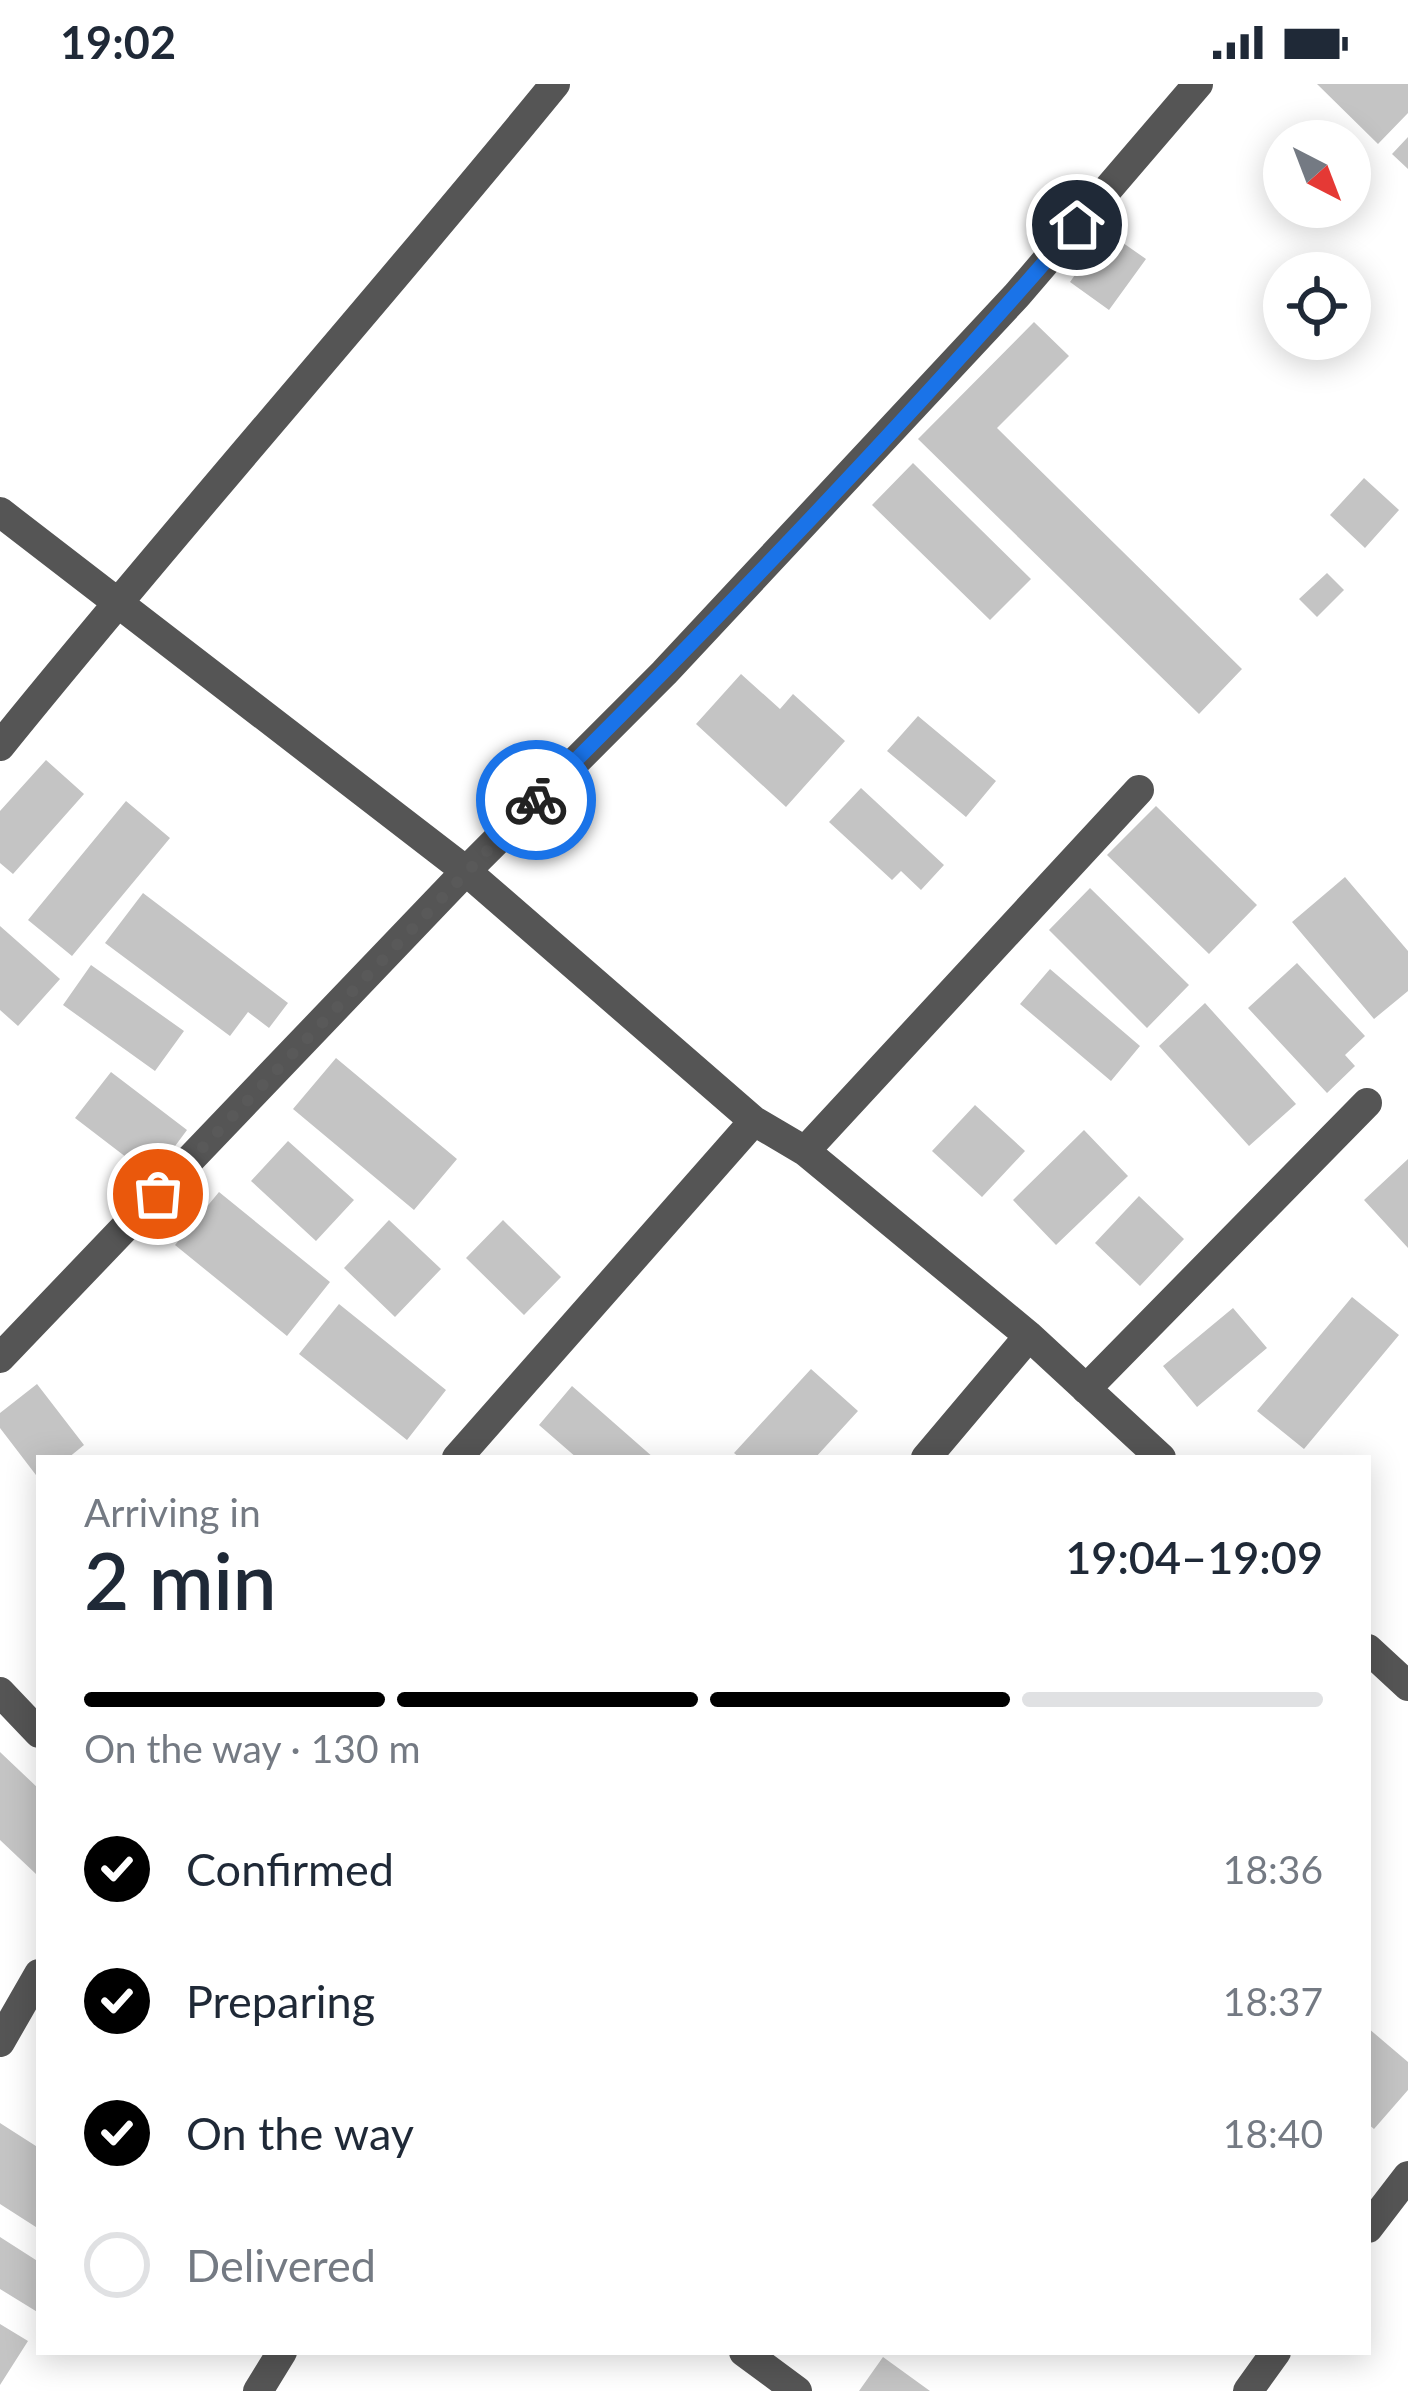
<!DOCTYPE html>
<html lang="en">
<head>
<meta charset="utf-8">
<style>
  body { margin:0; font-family:Lato,sans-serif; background:#f2f2f3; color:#1f2937; height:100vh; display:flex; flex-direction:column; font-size:45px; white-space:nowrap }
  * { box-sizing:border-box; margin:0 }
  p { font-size:39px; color:#747a83 }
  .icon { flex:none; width:66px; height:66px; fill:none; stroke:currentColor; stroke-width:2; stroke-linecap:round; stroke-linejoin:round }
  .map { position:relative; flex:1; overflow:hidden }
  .details { position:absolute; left:36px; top:1371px; width:1335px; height:900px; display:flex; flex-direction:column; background:#fff; border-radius:0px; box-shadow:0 6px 30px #0003 }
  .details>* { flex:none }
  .needle { width:78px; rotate:138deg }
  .tools { position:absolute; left:1263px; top:36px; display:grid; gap:24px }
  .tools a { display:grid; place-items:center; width:108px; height:108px; border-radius:50%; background:#fff; box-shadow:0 6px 30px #0003; font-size:60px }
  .pin { position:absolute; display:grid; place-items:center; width:102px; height:102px; color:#fff; margin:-51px; border:6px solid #fff; border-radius:50%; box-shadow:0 3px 12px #0007 }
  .courier { position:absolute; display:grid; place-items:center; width:120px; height:120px; margin:-60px; border:9px solid #1a73e8; border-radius:50%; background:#fff; color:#222; box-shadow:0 3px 15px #0007 }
  .overview em { font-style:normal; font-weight:600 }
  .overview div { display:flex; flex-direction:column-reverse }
  .overview { display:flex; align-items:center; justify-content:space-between; height:204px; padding:0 48px }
  h1 { font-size:78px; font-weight:600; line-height:90px }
  .bar { display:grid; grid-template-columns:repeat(4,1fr); gap:18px 12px; align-content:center; height:144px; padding:0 48px }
  .bar i { height:15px; border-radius:9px; background:#e0e1e3 }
  .bar .on { background:#000 }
  .bar p { grid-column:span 4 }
  ol { padding:0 48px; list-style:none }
  li { display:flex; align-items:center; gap:36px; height:132px }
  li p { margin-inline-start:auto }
  li .icon { padding:12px; border-radius:50%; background:#000; color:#fff; stroke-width:4 }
  li:last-child { color:#747a83 }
  li i { width:66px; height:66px; border:6px solid #e0e1e3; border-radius:50% }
  .status { display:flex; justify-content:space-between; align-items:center; height:84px; padding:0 60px; background:#fff; direction:ltr }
  .status svg { height:33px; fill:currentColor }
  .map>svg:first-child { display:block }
  .building { fill:#c4c4c4 }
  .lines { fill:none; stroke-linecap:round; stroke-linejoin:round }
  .minor { stroke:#555; stroke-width:30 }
  .done { stroke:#595959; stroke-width:12; stroke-dasharray:0 21.6 }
  .route { stroke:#1a73e8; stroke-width:15 }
</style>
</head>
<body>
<div class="status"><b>19:02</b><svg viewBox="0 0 49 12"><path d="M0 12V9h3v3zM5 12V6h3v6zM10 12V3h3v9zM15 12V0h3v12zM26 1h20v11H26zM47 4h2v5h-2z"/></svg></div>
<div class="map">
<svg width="1408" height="2307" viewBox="0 0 1408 2307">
  <rect width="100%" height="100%" fill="#fff"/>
  <!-- building -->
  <path class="building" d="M1317,0h91v29l-30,31z
    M1408,53v32l-16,-15z
    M1106,147l40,28 -37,51 -39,-28z
    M1034,238l35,34 -72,72 245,241 -43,45 -281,-275z
    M913,379l118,116 -41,41 -118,-115z
    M1364,394l35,32 -34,38 -35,-33z
    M1327,489l17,17 -27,27 -18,-18z
    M741,590l39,35 13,-15 52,47 -59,66 -90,-83z
    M918,632l78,65 -30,36 -79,-66z
    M46,676l38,34 -71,80 -13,-11v-52z
    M861,704l83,77 -23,25 -20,-19 -9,9 -63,-58z
    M126,717l44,37 -98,118 -44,-36z
    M1156,722l101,99 -48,49 -102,-99z
    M1345,793l63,74v40l-34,28 -82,-97z
    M1090,804l99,97 -42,43 -98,-98z
    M143,809l145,110 -19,25 -21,-16 -18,24 -125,-93z
    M0,842l60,53 -42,47 -18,-16z
    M1297,879l68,73 -20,19 10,11 -28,27 -79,-85z
    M91,881l93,66 -29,40 -92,-66z
    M1050,885l90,77 -29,35 -91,-77z
    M1205,919l91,101 -47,42 -90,-100z
    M336,974l121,101 -43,51 -121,-101z
    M111,988l76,58 -35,47 -77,-59z
    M975,1021l50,46 -43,46 -50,-46z
    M1084,1046l44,46 -72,69 -43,-45z
    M288,1057l66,59 -38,41 -65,-60z
    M1408,1075v89l-44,-48z
    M219,1108l111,90 -43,54 -112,-91z
    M1139,1112l45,43 -44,47 -45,-43z
    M389,1136l52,49 -46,48 -51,-49z
    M503,1136l58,57 -37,38 -58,-57z
    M1352,1213l47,38 -95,114 -47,-38z
    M339,1220l107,86 -39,50 -108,-86z
    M1233,1224l34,40 -70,59 -34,-41z
    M811,1285l47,42 -43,47h-75l-6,-5z
    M37,1300l47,61 -16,13h-29v21l-39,-51v-15z
    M572,1302l82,72h-77l-38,-33z
    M0,1668l39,37v81l-3,4 -36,-34z
    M1368,1944l40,34v28l-34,39 -6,-5z
    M0,2039l39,25v81l-39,-25z
    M0,2153l39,25v51l-39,-24z
    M0,2240l28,17 -28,44z
    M883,2273l47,34h-71z"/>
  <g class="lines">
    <!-- minor -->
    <path class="minor" d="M0,428l466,359 288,250
      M0,662c181,-224 373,-439 555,-662
      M1139,706l-334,361 224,185 132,122
      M0,1274l466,-487 198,-198 353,-378 181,-211
      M1086,1305l281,-286
      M457,1374l297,-337 51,30
      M926,1374l103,-122
      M1368,1565l40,37
      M0,1608l39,41
      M0,1958l39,-68
      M1368,2144l40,-52
      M744,2268l53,39
      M258,2307l24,-39
      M1248,2307l28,-39"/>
  </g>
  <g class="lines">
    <!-- done -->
    <path class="done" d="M158,1110l378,-394"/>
    <!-- route -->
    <path class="route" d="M536,716c186,-185 369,-376 541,-575"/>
  </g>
</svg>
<div class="tools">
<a><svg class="needle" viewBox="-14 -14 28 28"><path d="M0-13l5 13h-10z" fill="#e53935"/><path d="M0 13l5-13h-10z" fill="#747a83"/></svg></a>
<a><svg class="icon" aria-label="locate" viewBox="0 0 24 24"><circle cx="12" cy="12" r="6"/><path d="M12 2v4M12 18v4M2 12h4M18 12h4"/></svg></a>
</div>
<div class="pin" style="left:158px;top:1110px;background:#ea580c"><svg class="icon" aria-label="bag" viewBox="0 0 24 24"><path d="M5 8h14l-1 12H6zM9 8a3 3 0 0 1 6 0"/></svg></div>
<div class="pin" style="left:1077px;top:141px;background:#1f2937"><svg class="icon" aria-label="home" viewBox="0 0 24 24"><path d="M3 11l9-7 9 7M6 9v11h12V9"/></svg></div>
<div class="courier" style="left:536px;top:716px"><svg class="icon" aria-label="bike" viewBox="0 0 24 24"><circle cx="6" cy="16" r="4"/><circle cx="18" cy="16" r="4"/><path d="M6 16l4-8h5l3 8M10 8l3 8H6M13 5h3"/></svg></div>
<section class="details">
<div class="overview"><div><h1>2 min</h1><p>Arriving in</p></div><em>19:04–19:09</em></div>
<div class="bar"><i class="on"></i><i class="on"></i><i class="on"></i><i></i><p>On the way · 130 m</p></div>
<ol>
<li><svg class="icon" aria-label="check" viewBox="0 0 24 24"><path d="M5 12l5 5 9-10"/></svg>Confirmed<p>18:36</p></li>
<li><svg class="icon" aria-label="check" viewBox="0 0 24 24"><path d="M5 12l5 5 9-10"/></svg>Preparing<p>18:37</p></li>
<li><svg class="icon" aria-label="check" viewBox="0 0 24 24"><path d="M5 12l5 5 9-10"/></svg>On the way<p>18:40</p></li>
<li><i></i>Delivered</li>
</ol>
</section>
</div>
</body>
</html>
